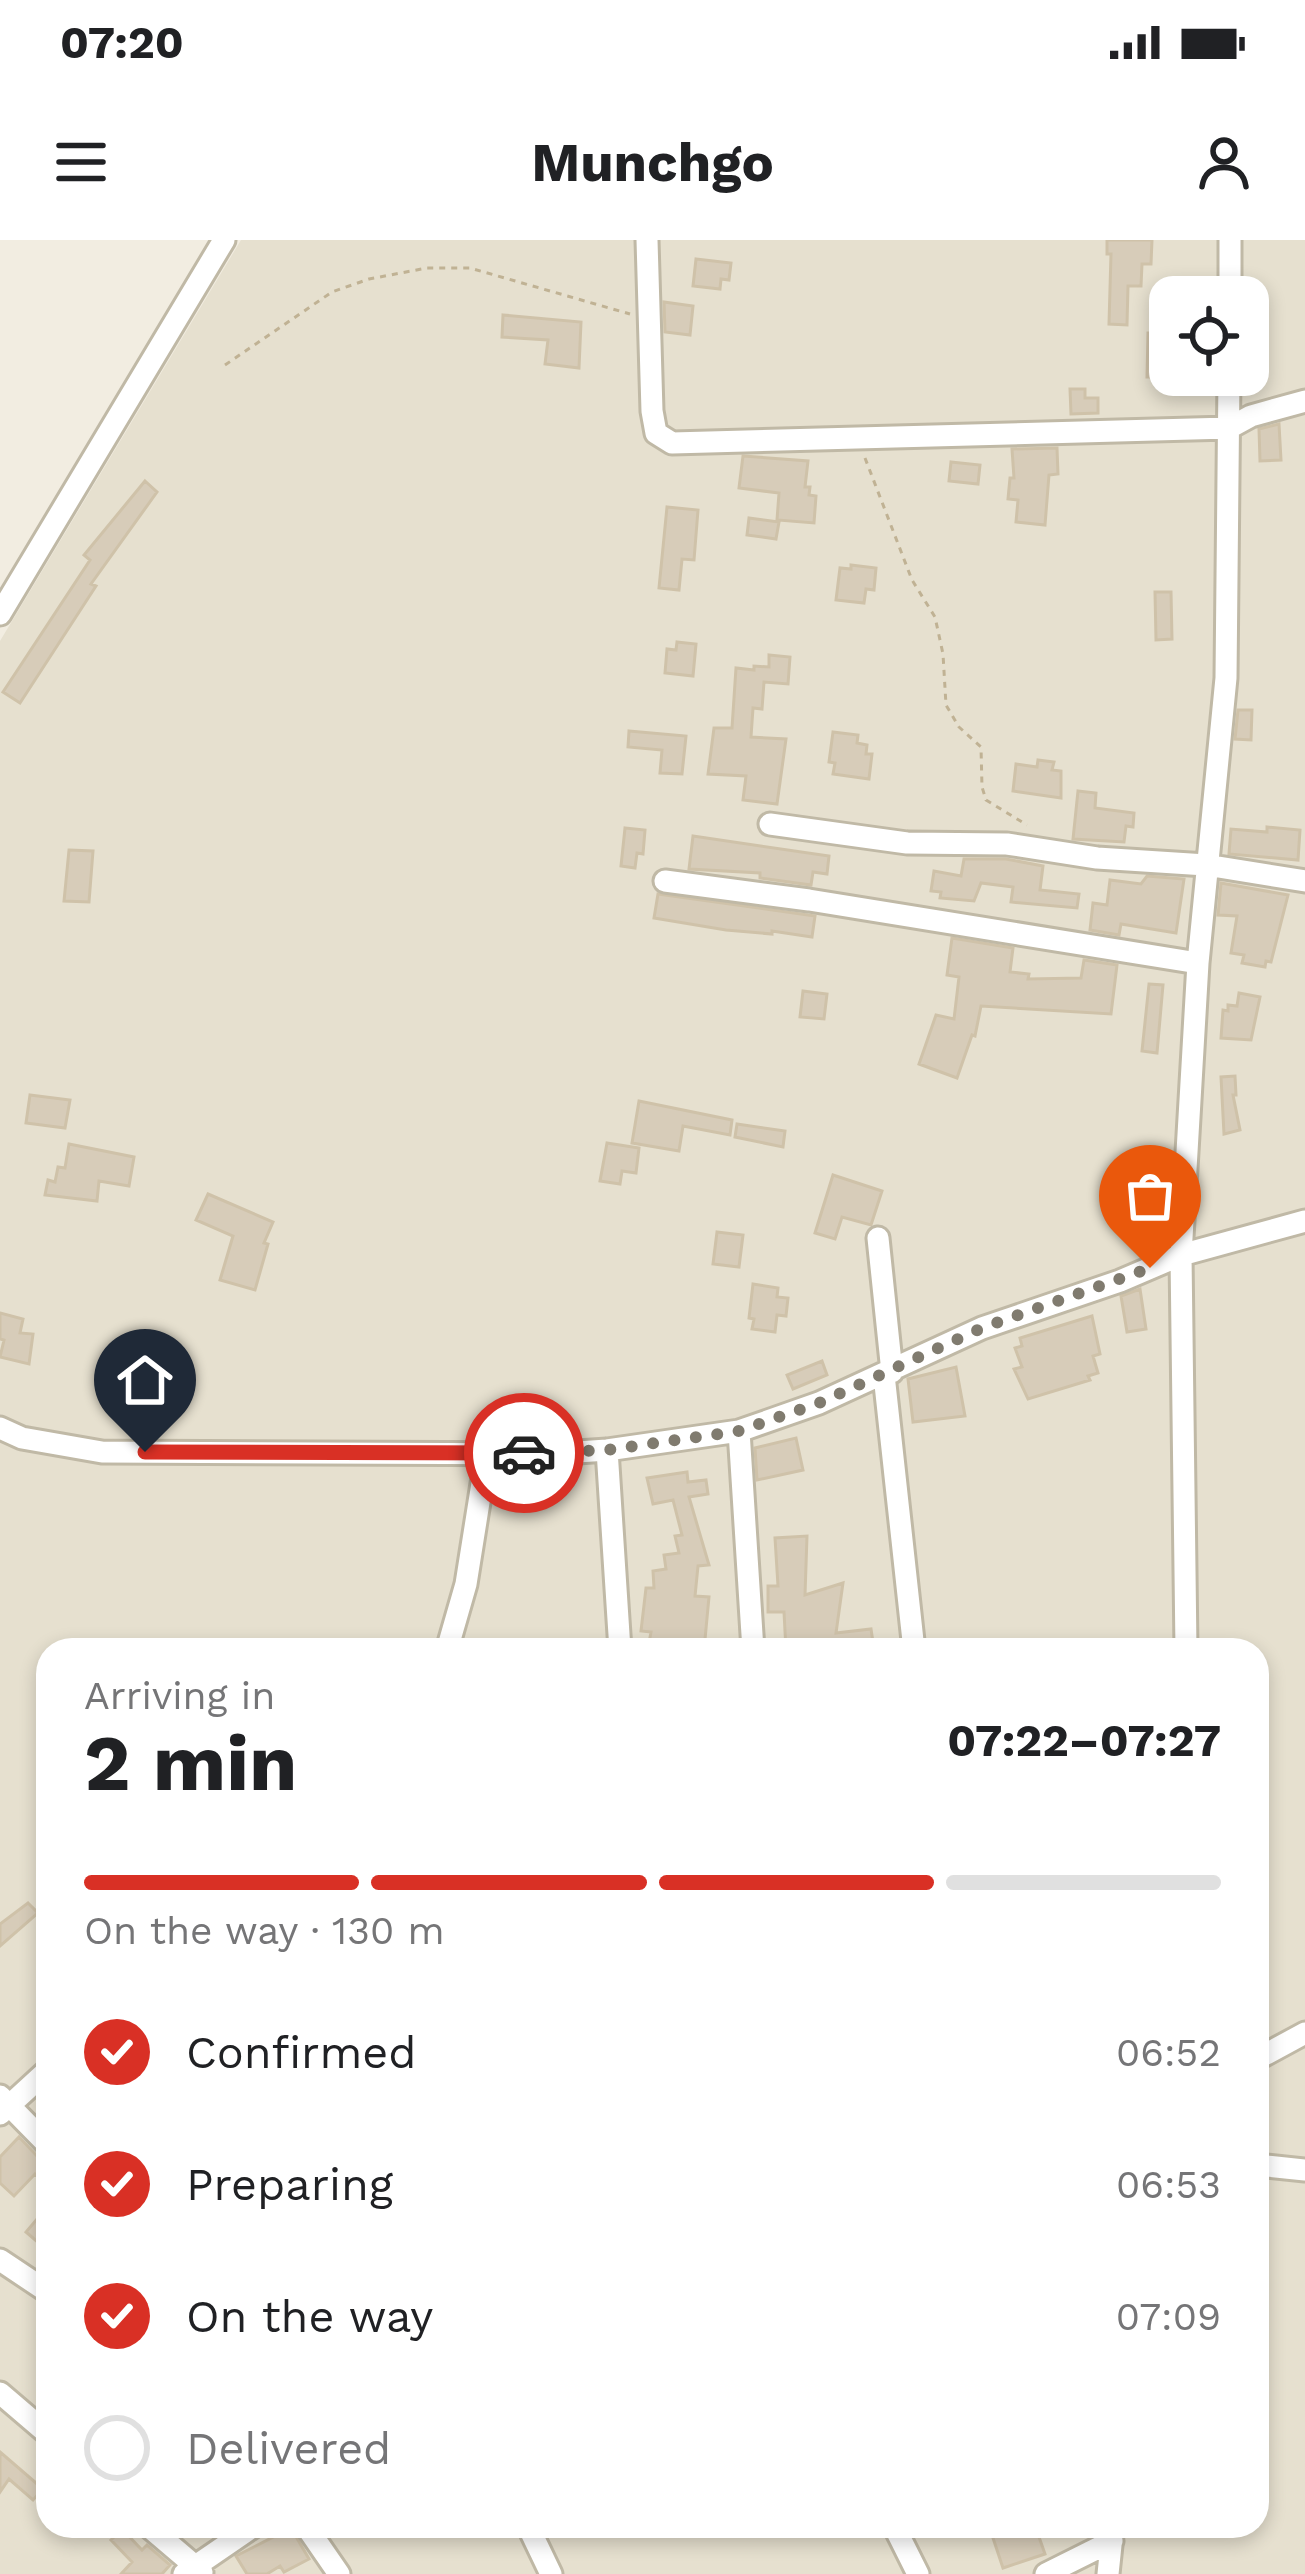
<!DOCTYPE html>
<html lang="en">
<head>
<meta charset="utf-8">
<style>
  body { margin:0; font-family:"Work Sans",sans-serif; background:#f2f2f2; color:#202124; height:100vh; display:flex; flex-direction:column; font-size:45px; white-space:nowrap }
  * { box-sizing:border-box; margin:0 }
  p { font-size:39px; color:#757577 }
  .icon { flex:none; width:66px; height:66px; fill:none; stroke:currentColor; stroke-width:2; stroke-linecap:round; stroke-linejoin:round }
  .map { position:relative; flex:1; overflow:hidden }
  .panel { position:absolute; left:36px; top:1398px; width:1233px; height:900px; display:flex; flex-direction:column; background:#fff; border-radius:36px; box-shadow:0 6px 18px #0003 }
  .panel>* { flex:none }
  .buttons { position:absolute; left:1149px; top:36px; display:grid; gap:24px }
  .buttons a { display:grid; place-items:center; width:120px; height:120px; border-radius:24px; background:#fff; box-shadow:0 6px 18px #0003; font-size:60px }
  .pin { position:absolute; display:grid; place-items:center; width:102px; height:102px; color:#fff; margin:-123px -51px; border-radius:50% 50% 50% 0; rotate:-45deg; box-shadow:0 0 12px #0007 }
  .pin .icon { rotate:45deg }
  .courier { position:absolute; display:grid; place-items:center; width:120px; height:120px; margin:-60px; border:9px solid #d93025; border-radius:50%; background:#fff; color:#222; box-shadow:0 3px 15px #0007 }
  .overview em { font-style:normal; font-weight:700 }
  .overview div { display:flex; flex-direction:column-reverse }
  .overview { display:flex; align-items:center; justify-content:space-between; height:204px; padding:0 48px }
  h1 { font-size:78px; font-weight:700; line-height:90px }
  .bar { display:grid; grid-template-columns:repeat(4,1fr); gap:18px 12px; align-content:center; height:144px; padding:0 48px }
  .bar i { height:15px; border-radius:9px; background:#e0e0e0 }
  .bar .selected { background:#d93025 }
  .bar p { grid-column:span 4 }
  ol { padding:0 48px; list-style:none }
  li { display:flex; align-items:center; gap:36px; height:132px }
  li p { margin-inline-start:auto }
  li .icon { padding:12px; border-radius:50%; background:#d93025; color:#fff; stroke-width:4 }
  li:last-child { color:#757577 }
  li i { width:66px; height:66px; border:6px solid #e0e0e0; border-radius:50% }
  .status { display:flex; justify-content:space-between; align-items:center; height:84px; padding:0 60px; background:#fff; direction:ltr }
  .status svg { height:33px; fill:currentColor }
  header { display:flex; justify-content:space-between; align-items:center; height:156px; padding:0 48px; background:#fff; font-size:54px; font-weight:700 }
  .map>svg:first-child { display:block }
  .residential { fill:#e6e0cf; fill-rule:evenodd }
  .building { fill:#d7ccb9; stroke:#cfc2a9; stroke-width:3 }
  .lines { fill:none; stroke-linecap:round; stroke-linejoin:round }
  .minor-casing { stroke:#c0b9a6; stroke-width:27 }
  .path { stroke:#c0b294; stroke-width:3; stroke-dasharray:6 6; stroke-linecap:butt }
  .minor { stroke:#fff; stroke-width:21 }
  .done { stroke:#807b6f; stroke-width:12; stroke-dasharray:0 21.6 }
  .route { stroke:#d93025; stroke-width:15 }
</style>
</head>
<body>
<div class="status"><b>07:20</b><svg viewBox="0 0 49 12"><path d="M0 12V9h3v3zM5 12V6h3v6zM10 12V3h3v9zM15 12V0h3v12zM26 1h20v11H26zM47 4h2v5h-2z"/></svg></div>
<header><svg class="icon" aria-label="menu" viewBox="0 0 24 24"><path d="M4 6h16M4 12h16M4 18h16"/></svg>Munchgo<svg class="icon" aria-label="person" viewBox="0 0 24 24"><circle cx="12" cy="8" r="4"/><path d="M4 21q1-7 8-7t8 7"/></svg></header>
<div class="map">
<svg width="1305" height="2334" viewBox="0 0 1305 2334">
  <rect width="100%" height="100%" fill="#f2ede1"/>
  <!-- residential -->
  <path class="residential" d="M241,0h1064v2334h-1305v-1933zM1170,57h78v78h-78zM48,1410h1209v876h-1209z"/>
  <!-- building -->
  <path class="building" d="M1107,0h45l-1,24h-9l-1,22h-13l-1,39 -18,-1 2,-70h-4z
    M696,19l35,4 -2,17 -8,-1 -1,10 -27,-3z
    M664,62l29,4 -3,29 -25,-3z
    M503,75l78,7 -2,46 -34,-4 3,-24 -46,-3z
    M1148,93h17v12h5v32h-23z
    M1070,149h15v9h13v15l-27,1z
    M1279,184l2,36 -21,1 -1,-32z
    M1057,208l1,26 -9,1 -4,50 -29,-3 2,-22 -10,-1 2,-21h4l-2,-29z
    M743,216l65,5 -3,26h5l-1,8 7,1 -2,27 -37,-3 2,-27 -40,-5z
    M951,222l29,3 -2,19 -29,-3z
    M145,241l12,11 -66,92 5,2 -76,117 -17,-11 87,-132 -6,-5z
    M667,267l31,3 -4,50 -12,-1 -3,31 -20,-2z
    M749,278l30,4 -3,17 -29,-4z
    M851,325l25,3 -2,22 -8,-1 -2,14 -28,-3 4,-32 11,1z
    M1155,352h16l1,47 -16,1z
    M677,402l19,2 -3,32 -28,-3 2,-24 9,1z
    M769,415l21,2 -2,27 -24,-2 -2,27 -9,-1 -2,29 35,2 -9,65 -34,-4 3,-24 -38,-2 6,-46h18l4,-60 18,2v-4l15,1z
    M1238,470h14l-1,30 -16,-1z
    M629,491l57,5 -4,38 -22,-1 2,-23 -34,-3z
    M833,492l25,3 -1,8 10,2 -1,9h6l-3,25 -36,-5 2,-11 -6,-1z
    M1038,520l16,2 -2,8 9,1v27l-48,-7 3,-27 21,3z
    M1078,551l18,2 -1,15 39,5 -1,14 -7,-1 -2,16 -51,-3z
    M1267,587l33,3 -2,30 -69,-6 2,-25 36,3z
    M625,588l20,2 -2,24 -6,-1 -2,15 -14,-2z
    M693,596l136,20 -2,18 -14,-2 -2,13 -51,-7v-5l-71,-4z
    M69,610l24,1 -4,51 -25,-1z
    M964,619h42l37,7 -3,24 39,4 -2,14 -66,-6 2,-15 -32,-4 -7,18 -34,-3 1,-6 -10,-1 3,-20 27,5z
    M1147,636l37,3 -8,54 -55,-9 -2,11 -29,-5 3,-27 14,2 3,-25 31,4z
    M1221,643l67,12 -17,67 -5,-1 -1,6 -23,-4 2,-8 -13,-2 6,-37 -19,-1z
    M658,654l157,22 -3,21 -40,-6v3l-46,-4 -72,-12z
    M952,698l61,10 -3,24 19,2 -1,5 53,-1 3,-18 33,5 -6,49 -130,-8 -6,30 -3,-1 -15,43 -38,-14 17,-49 18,4 5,-42 -12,-2z
    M1149,744l14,1 -6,68 -15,-2z
    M803,751l24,3 -3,25 -24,-2z
    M1239,753l21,4 -9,43 -30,-2 2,-28 5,1v-6l9,1z
    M1235,836l1,19h-3l7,35 -16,4 -3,-57z
    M30,855l40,5 -5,28 -39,-5z
    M639,861l93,19 -2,15 -47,-9 -4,25 -47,-8z
    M737,884l48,7 -2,16 -48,-10z
    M607,903l32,5 -3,25 -14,-2 -2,13 -20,-3z
    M69,904l65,13 -5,29 -30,-5 -2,20 -52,-6 3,-15 7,2 3,-15 7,1z
    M833,935l49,16 -11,34 -29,-8 -7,22 -20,-6z
    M208,954l65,28 -9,21 4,1 -13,46 -35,-10 13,-44 -37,-16z
    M717,992l26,3 -4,32 -26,-3z
    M753,1044l25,4 -1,9 11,1 -2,18 -9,-1 -2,17 -23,-3 2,-10 -5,-1z
    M1140,1049l6,40 -19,3 -6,-36z
    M0,1073l23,6 -3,14 13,1 -4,30 -29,-7 4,-17 -4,-1z
    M1092,1076l8,38 -7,2 5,17 -10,3 2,4 -62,19 -14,-30 8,-2 -7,-19 7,-2 -2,-8z
    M822,1121l5,14 -34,14 -6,-14z
    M956,1127l9,49 -52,6 -5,-43z
    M796,1198l7,32 -46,10 -2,-32z
    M687,1232l1,10 18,-2 2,14 -19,3 20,68 -11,1 -3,30 14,1 -5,53 -55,-7 2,-11 -10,-1 5,-43h8l-1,-17 13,-2 -2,-14 15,-2 -4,-17 7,-1 -9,-35 -20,4 -6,-26z
    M807,1296l-2,59 38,-12 -7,50 35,-4 3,20 -88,1 -2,-38h-16v-26h10l-3,-48z
    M28,1663l10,10 -38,33v-22z
    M19,1897l18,19 11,4v25l-13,-11 -21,22 -14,-13v-26z
    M48,1966v45l-22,-19z
    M0,2212l43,37 -10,11 -24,-21 -9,13z
    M989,2286h67l-17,11 6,17 -42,14z
    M291,2288l18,31 -25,13 -4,-6 -13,8h-20l-11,-18z
    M122,2289l20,21 5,-5 23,20 -8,9h-41l11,-12 -21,-22z"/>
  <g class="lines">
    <!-- minor casing -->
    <g class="minor-casing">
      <path id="minor" d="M647,0l5,171 4,22 16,10 557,-15 22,-12 54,-15
        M1230,57v-57
        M0,374l224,-374
        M770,584l137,19 100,1 90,14 109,7 99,16
        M665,641l144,19 389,63
        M878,998l14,134
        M884,1135l30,275
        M0,1188l22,10 80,14 446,2 59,-4 132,-19 80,-28 163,-75 138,-47 61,-26 124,-34
        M739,1191l14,219
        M607,1210l13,200
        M447,1410l19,-66 21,-132
        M1186,1410l-5,-395 17,-292 28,-285 3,-303
        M1257,1819l48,-26
        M0,1856l48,49
        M0,1874l48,-44
        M1257,1925l48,5
        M0,2020l48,32
        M0,2153l48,41
        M148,2286l54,46
        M306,2286l33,48
        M528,2286l23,48
        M894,2286l24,48
        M184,2334l70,-48
        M1046,2334l66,-33
        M1108,2334l5,-48"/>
    </g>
    <!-- path -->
    <path class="path" d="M225,125l107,-73 37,-13 58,-11h43l160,46
      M865,218l47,122 23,37 8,37 3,51 13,22 22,20 1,40 4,13 41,25"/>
    <!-- minor -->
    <use href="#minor" class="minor"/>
  </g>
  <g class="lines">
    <!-- done -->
    <path class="done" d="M524,1213l83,-3 132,-19 80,-28 163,-75 168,-60"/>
    <!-- route -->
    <path class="route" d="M145,1212l379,1"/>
  </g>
</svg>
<div class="buttons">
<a><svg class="icon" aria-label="locate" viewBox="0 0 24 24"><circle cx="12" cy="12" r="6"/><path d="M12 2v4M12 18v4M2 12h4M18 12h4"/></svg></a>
</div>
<div class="pin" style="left:1150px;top:1028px;background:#ea580c"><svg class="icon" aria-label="bag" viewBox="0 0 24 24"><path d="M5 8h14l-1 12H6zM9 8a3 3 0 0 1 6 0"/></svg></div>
<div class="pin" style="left:145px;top:1212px;background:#1f2937"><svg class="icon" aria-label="home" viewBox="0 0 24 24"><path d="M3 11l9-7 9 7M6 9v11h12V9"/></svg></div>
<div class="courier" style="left:524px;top:1213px"><svg class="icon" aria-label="car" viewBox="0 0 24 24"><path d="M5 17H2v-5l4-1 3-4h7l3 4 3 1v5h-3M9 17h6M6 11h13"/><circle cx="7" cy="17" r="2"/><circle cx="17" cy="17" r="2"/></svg></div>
<section class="panel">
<div class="overview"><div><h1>2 min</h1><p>Arriving in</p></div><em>07:22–07:27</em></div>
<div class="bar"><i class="selected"></i><i class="selected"></i><i class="selected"></i><i></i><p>On the way · 130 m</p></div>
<ol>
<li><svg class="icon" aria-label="check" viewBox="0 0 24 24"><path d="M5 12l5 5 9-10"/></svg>Confirmed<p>06:52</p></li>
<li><svg class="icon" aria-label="check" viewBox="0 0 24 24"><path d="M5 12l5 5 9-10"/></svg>Preparing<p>06:53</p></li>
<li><svg class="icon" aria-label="check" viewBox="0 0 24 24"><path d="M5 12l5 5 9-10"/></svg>On the way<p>07:09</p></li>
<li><i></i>Delivered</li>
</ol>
</section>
</div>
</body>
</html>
